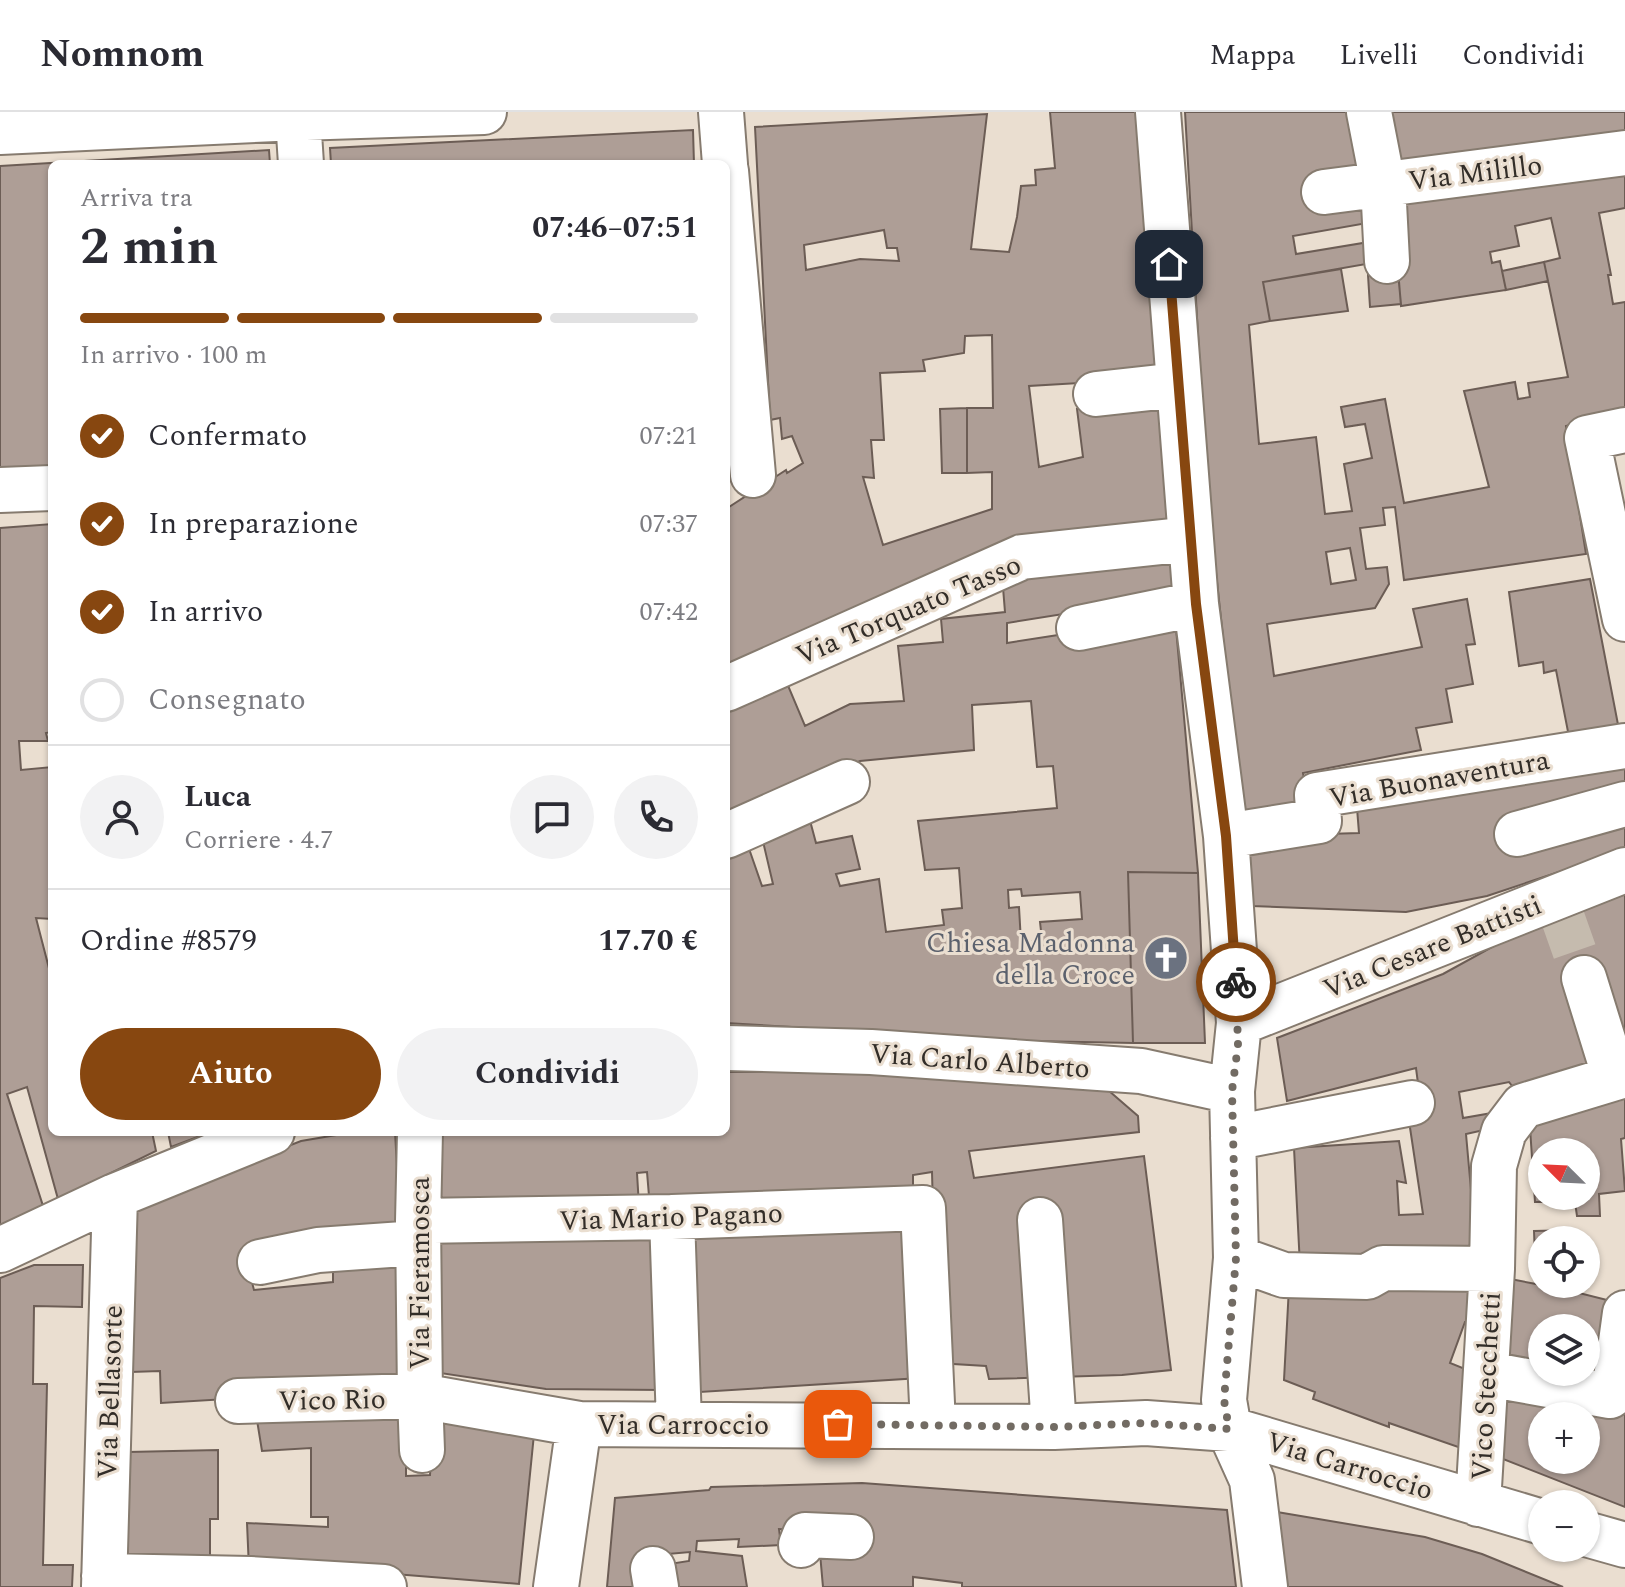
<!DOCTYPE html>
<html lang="it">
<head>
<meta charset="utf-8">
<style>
  body { margin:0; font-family:Spectral,serif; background:#f2f2f3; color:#2b2b33; height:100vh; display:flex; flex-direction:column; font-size:30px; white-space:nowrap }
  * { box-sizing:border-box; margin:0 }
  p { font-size:26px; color:#7c7c81 }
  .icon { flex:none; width:44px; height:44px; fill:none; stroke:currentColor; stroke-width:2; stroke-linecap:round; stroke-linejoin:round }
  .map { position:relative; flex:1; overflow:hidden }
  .side { position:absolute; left:48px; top:48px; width:682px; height:976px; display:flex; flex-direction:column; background:#fff; border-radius:12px; box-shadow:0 2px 6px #0004 }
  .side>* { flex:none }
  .needle { width:52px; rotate:294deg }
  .tools { position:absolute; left:1528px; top:1026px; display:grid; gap:16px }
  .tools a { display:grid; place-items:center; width:72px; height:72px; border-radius:50%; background:#fff; box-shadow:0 2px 6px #0004; font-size:40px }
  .pin { position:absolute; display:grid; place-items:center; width:68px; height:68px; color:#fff; margin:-34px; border-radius:16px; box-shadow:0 4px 12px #0006 }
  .courier { position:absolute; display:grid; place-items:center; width:80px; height:80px; margin:-40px; border:6px solid #874710; border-radius:50%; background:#fff; color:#222; box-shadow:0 2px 10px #0007 }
  .head em { font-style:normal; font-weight:700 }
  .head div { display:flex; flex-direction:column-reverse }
  .head { display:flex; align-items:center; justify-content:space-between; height:136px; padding:0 32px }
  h1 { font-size:52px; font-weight:700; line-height:60px }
  .bar { display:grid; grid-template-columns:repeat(4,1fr); gap:12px 8px; align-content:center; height:96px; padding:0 32px }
  .bar i { height:10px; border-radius:6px; background:#e1e1e2 }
  .bar .active { background:#874710 }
  .bar p { grid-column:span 4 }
  .line { display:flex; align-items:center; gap:20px; padding:0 32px; border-top:2px solid #e1e1e2 }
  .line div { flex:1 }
  .round { display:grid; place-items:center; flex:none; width:84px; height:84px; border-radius:42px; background:#f2f2f3 }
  ol { padding:0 32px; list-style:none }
  li { display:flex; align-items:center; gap:24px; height:88px }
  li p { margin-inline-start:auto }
  li .icon { padding:8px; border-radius:50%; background:#874710; color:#fff; stroke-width:4 }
  li:last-child { color:#7c7c81 }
  li i { width:44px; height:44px; border:4px solid #e1e1e2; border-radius:50% }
  .button { display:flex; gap:16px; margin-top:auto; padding:16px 32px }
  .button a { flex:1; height:92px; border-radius:48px; background:#874710; color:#fff; font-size:32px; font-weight:700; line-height:92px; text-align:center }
  .button a+a { background:#f2f2f3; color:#2b2b33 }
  header { display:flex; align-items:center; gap:48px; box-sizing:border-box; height:112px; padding:0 40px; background:#fff; border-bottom:2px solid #e1e1e2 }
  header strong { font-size:38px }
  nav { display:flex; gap:44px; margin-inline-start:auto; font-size:28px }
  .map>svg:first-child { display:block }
  .building { fill:#ae9e96; stroke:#6c5d55; stroke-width:2; fill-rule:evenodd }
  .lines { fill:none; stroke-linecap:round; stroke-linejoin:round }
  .minor-tunnel { stroke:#c5bbae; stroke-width:44; stroke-dasharray:44 22; stroke-linecap:butt }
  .minor-casing { stroke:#867b6f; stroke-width:48 }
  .minor { stroke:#fff; stroke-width:44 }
  .done { stroke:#726b63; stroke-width:8; stroke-dasharray:0 14.4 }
  .route { stroke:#874710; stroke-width:10 }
  .labels { text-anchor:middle; stroke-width:6; stroke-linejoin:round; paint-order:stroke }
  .street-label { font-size:28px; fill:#322d28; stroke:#eaded0 }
  .worship-label { font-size:28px; fill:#5b616d; stroke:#eaded0; text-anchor:end }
</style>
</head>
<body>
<header>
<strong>Nomnom</strong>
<nav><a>Mappa</a><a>Livelli</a><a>Condividi</a></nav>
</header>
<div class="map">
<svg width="1625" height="1475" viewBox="0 0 1625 1475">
  <rect width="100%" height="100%" fill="#eaded0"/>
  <!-- building -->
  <path class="building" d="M1050,0h94l27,421 -445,139v-163l60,-39 1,3 16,-10 -11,-27 -10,3 -2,-21 -10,2 -15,-293 232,-13 -16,135 38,3 8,-35 4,-31 15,-1 -1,-15 20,-2zM884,118l3,18h10l2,13 -39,-2 -54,11 -2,-25zM992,223l1,73h-26v65l25,-1v37l-109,36 -20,-68 11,1 -3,-38h13l-4,-67 45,-2 -2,-11 41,-7 1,-17zM1096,270v25l-19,2 6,48 -44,10 -10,-81z
    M1185,0h173l15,110 -80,14 3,18 73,-12 3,21 -109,19 7,39 -21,4 10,119 57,-7 9,77 27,-3 -8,-47 28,-6 -7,-34 -20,3 -4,-20 44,-8 19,104 85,-16 -25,-96 51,-9 3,17 12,-2 -2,-14 40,-6 -24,-115 16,-4 -9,-40 -36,8 4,20 -29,6 2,11 8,-2 6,29 -105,16 -9,-111 233,-25v38l-26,5 12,62h-3l5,29 12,-2v106l-35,8 1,4 -25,6 20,128 -182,26 -9,-73 -12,1 2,17 -25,3 6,41 21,-2 2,17 -14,24 -108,16 7,52 148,-29 -9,-38 54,-10 8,45 -9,1 7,39 -27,5 6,33 -36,6 5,22 -118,23 3,17 21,44 32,-1 -2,-25 268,-50v92l-138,46 -81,16 -154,-6 -45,-417zM1350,436l6,32 -25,4 -5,-32z
    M1380,0h245v25l-236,27z
    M693,18l1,34h-363l-1,-16z
    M269,38l1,14h-218v302l-52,4v-304z
    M1544,150l4,19 -42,9 -4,-19z
    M1341,157l7,42 -78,10 -7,-39z
    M1398,161l3,31 -31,3 -2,-32z
    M967,296v65h-25l-2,-64z
    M52,412v208l-6,1 2,8h-29l2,29 31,-3v152l-16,-1 16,62v152h100l4,19 -98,48 -31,-112 -20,7 37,115 -44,18v-699z
    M1173,436l4,48 -170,27v20l168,-26 23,256 -70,-1 5,171 -103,-2 -304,-18v-174l20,-9 16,46 11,-2 -12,-51 47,-20 8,30 36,-7 8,33 -24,5 4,12 39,-7 7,53 58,-7 -2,-15 20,-2 -3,-40 -34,2 -7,-49 139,-13 -4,-42 -16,1 -6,-66 -59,4 2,45 -114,11 -134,63v-121l58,-27 21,50 45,-22 54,-3 -6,-55 45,-4 -2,-23 64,-7 -3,-37zM1021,777l1,7 58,-4 2,27 -42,3 2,18 -21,2 -2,-35 -10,1 -1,-18z
    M1590,467l30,156 -50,7 -14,-72 -12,3 -1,-11 -24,4 -10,-74z
    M1128,760l70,1 7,170h-72z
    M1625,771v173l-109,35 -7,-9 -50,10 4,26 29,-5 1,15 -27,6 11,123 -177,9 -6,-118 105,-7 7,42 -9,-2 2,34 24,-1 -14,-93 14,1 -7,-54 -129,33 -10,-63 166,-64 109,-60z
    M726,960h87l288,12 37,32 1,16 -170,19 5,27 170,-22 27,214 -49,5 -133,4 -3,-13 -49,-3 -5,-191 -19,3v21h-264l-2,-24 -10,1 2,33 -202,3 1,-77h288z
    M1625,974v52l-4,1 4,52 -26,3 1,22h-23l-2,-14h-40l-6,-89zM1542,1040h44v44h-44z
    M168,1020h43l-40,15z
    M354,1020h41l6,105 -153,30 6,23 79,-8v-25l68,-3 8,134 -248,15 -1,-32 -29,1 1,-160 44,-22 125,-49z
    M915,1110l5,156 -220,14 -8,-162z
    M1577,1118v10h-35v44h37v9l36,9 -11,86 -113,-23 9,-88 36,7 -2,-53zM1542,1216h44v44h-44z
    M653,1119l10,159 -117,-1 -106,-16 -2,-140z
    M34,1153h49l-1,42 -48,-1 -1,78h14l-4,181h30l-1,22h-72v-309z
    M1477,1164l4,44 -16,2 -15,41 30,12 -19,73 -72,-25v4l-76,-28 2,-7 -31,-12 5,-93z
    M1625,1259v136l-132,-52 4,-75zM1542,1304h44v44h-44z
    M406,1293v71l24,-1 3,-45 -5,-21 107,15 -16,160 -150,-12 -120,-3 -2,-46 81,4v-10h-17v-69l-49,3 -6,-37z
    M218,1338v69h-8v45l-83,2 1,-114z
    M862,1371l365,27 9,77h-274v-4l-49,-6v10h-90l-4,-45 45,-9 -85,-4 2,16 -43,2 1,-8 -42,2 -1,10 46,5 5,31h-81l-3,-22 26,-4 1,-9 -45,4 4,31h-42l8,-89 94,-8 2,-3z
    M1277,1400l148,25 57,17 81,33h-279z"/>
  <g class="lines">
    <!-- minor-tunnel -->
    <path class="minor-tunnel" d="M1560,798l24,68"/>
    <!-- minor casing -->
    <g class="minor-casing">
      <path id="minor" d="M297,0l1,6 186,-6
        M721,0l4,52
        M1158,0l38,492 30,232 13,187 -7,68 4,167 -12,142 5,29 23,51 13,107
        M1369,0l14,72 4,77
        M0,20l298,-14 3,46
        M726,59l27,304
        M1324,80l301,-39
        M1096,282l82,-9
        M1625,318l-38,8 38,181
        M0,378l52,-2
        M1079,516l117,-24
        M726,577l296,-132 168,-18
        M1517,722l108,-30
        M726,724l121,-54
        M1226,724l93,-15 -2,-26 308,-49
        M1584,866l31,100
        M1239,911l386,-153
        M726,936l145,4 270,19 91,20
        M420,1020l-2,89 2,175 159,28 475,3 92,-4 83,6 313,93
        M1233,1026l179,-35
        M672,1105l7,206
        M1040,1108l14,207
        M418,1109l254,-4 251,-9 10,217
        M0,1138l115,-54 157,-64
        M1236,1146l48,17 83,2 16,-9 109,1 2,-103 10,-35 19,-25 102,-31
        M260,1150l58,-12 100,-7
        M1487,1262l123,22 4,-3 11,-80
        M238,1289l182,-5 2,54
        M1478,1392l14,-235
        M1586,1422l39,11
        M801,1433l4,-10 46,2
        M653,1457l3,18
        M104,1464l146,3 134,8
        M104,1475l11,-391
        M556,1475l23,-163"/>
    </g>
    <!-- minor -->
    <use href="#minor" class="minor"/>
  </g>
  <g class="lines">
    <!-- done -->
    <path class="done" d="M838,1312l216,3 92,-4 83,6 -5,-29 12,-142 -4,-167 6,-46 -2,-63"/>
    <!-- route -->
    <path class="route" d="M1169,152l27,340 30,232 10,146"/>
  </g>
  <!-- icons -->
  <defs>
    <g id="church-disc" transform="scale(2.3)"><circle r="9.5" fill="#6b7280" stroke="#eaded0"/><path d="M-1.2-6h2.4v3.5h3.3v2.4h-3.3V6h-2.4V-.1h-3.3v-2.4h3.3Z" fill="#fff"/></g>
  </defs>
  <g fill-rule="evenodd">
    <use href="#church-disc" x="1166" y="846"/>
  </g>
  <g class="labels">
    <!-- street labels -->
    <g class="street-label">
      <text transform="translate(1475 60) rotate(-7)" y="10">Via Milillo</text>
      <text transform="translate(908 497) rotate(-23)" y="10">Via Torquato Tasso</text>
      <text transform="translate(1439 666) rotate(-10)" y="10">Via Buonaventura</text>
      <text transform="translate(1432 834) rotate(-22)" y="10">Via Cesare Battisti</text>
      <text transform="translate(980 948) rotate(4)" y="10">Via Carlo Alberto</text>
      <text transform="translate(671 1104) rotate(-2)" y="10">Via Mario Pagano</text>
      <text transform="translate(419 1161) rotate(-90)" y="10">Via Fieramosca</text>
      <text transform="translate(1485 1274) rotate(-87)" y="10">Vico Stecchetti</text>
      <text transform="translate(109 1280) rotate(-88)" y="10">Via Bellasorte</text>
      <text transform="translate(332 1287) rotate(-1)" y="10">Vico Rio</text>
      <text x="683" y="1322">Via Carroccio</text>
      <text transform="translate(1350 1353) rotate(17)" y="10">Via Carroccio</text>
    </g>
    <!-- worship labels -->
    <g class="worship-label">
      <text x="1135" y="840">Chiesa Madonna<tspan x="1135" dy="32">della Croce</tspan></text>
    </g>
  </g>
</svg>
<div class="tools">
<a><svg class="needle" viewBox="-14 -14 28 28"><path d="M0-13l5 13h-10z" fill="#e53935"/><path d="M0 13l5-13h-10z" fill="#7c7c81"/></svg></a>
<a><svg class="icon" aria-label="locate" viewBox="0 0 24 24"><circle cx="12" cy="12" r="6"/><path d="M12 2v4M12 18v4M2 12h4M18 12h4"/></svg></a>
<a><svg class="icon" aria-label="layers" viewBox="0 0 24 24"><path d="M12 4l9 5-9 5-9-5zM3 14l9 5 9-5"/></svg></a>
<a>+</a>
<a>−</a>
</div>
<div class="pin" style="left:838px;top:1312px;background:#ea580c"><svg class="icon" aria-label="bag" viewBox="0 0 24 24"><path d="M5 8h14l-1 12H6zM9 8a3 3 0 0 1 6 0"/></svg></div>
<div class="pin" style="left:1169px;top:152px;background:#1f2937"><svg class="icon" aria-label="home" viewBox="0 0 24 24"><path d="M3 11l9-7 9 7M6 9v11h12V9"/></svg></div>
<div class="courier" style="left:1236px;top:870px"><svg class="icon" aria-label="bike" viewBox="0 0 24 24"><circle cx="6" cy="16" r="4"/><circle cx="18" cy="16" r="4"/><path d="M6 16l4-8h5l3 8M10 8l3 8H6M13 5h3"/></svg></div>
<section class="side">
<div class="head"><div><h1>2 min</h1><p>Arriva tra</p></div><em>07:46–07:51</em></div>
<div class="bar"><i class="active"></i><i class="active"></i><i class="active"></i><i></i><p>In arrivo · 100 m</p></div>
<ol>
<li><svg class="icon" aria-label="check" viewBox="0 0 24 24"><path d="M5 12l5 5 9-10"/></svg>Confermato<p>07:21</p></li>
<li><svg class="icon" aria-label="check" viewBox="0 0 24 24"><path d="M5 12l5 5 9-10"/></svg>In preparazione<p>07:37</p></li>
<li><svg class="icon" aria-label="check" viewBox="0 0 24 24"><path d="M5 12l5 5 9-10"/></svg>In arrivo<p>07:42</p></li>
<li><i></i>Consegnato</li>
</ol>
<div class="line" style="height:144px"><a class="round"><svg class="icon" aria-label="person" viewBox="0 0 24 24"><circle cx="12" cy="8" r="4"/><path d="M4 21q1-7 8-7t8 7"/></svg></a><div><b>Luca</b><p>Corriere · 4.7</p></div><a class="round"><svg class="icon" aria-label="chat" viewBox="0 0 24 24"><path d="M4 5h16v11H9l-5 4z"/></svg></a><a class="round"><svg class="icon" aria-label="phone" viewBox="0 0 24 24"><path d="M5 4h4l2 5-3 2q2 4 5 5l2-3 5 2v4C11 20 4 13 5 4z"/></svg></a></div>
<div class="line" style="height:104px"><div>Ordine #8579</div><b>17.70 €</b></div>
<div class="button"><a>Aiuto</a><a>Condividi</a></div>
</section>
</div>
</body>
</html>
